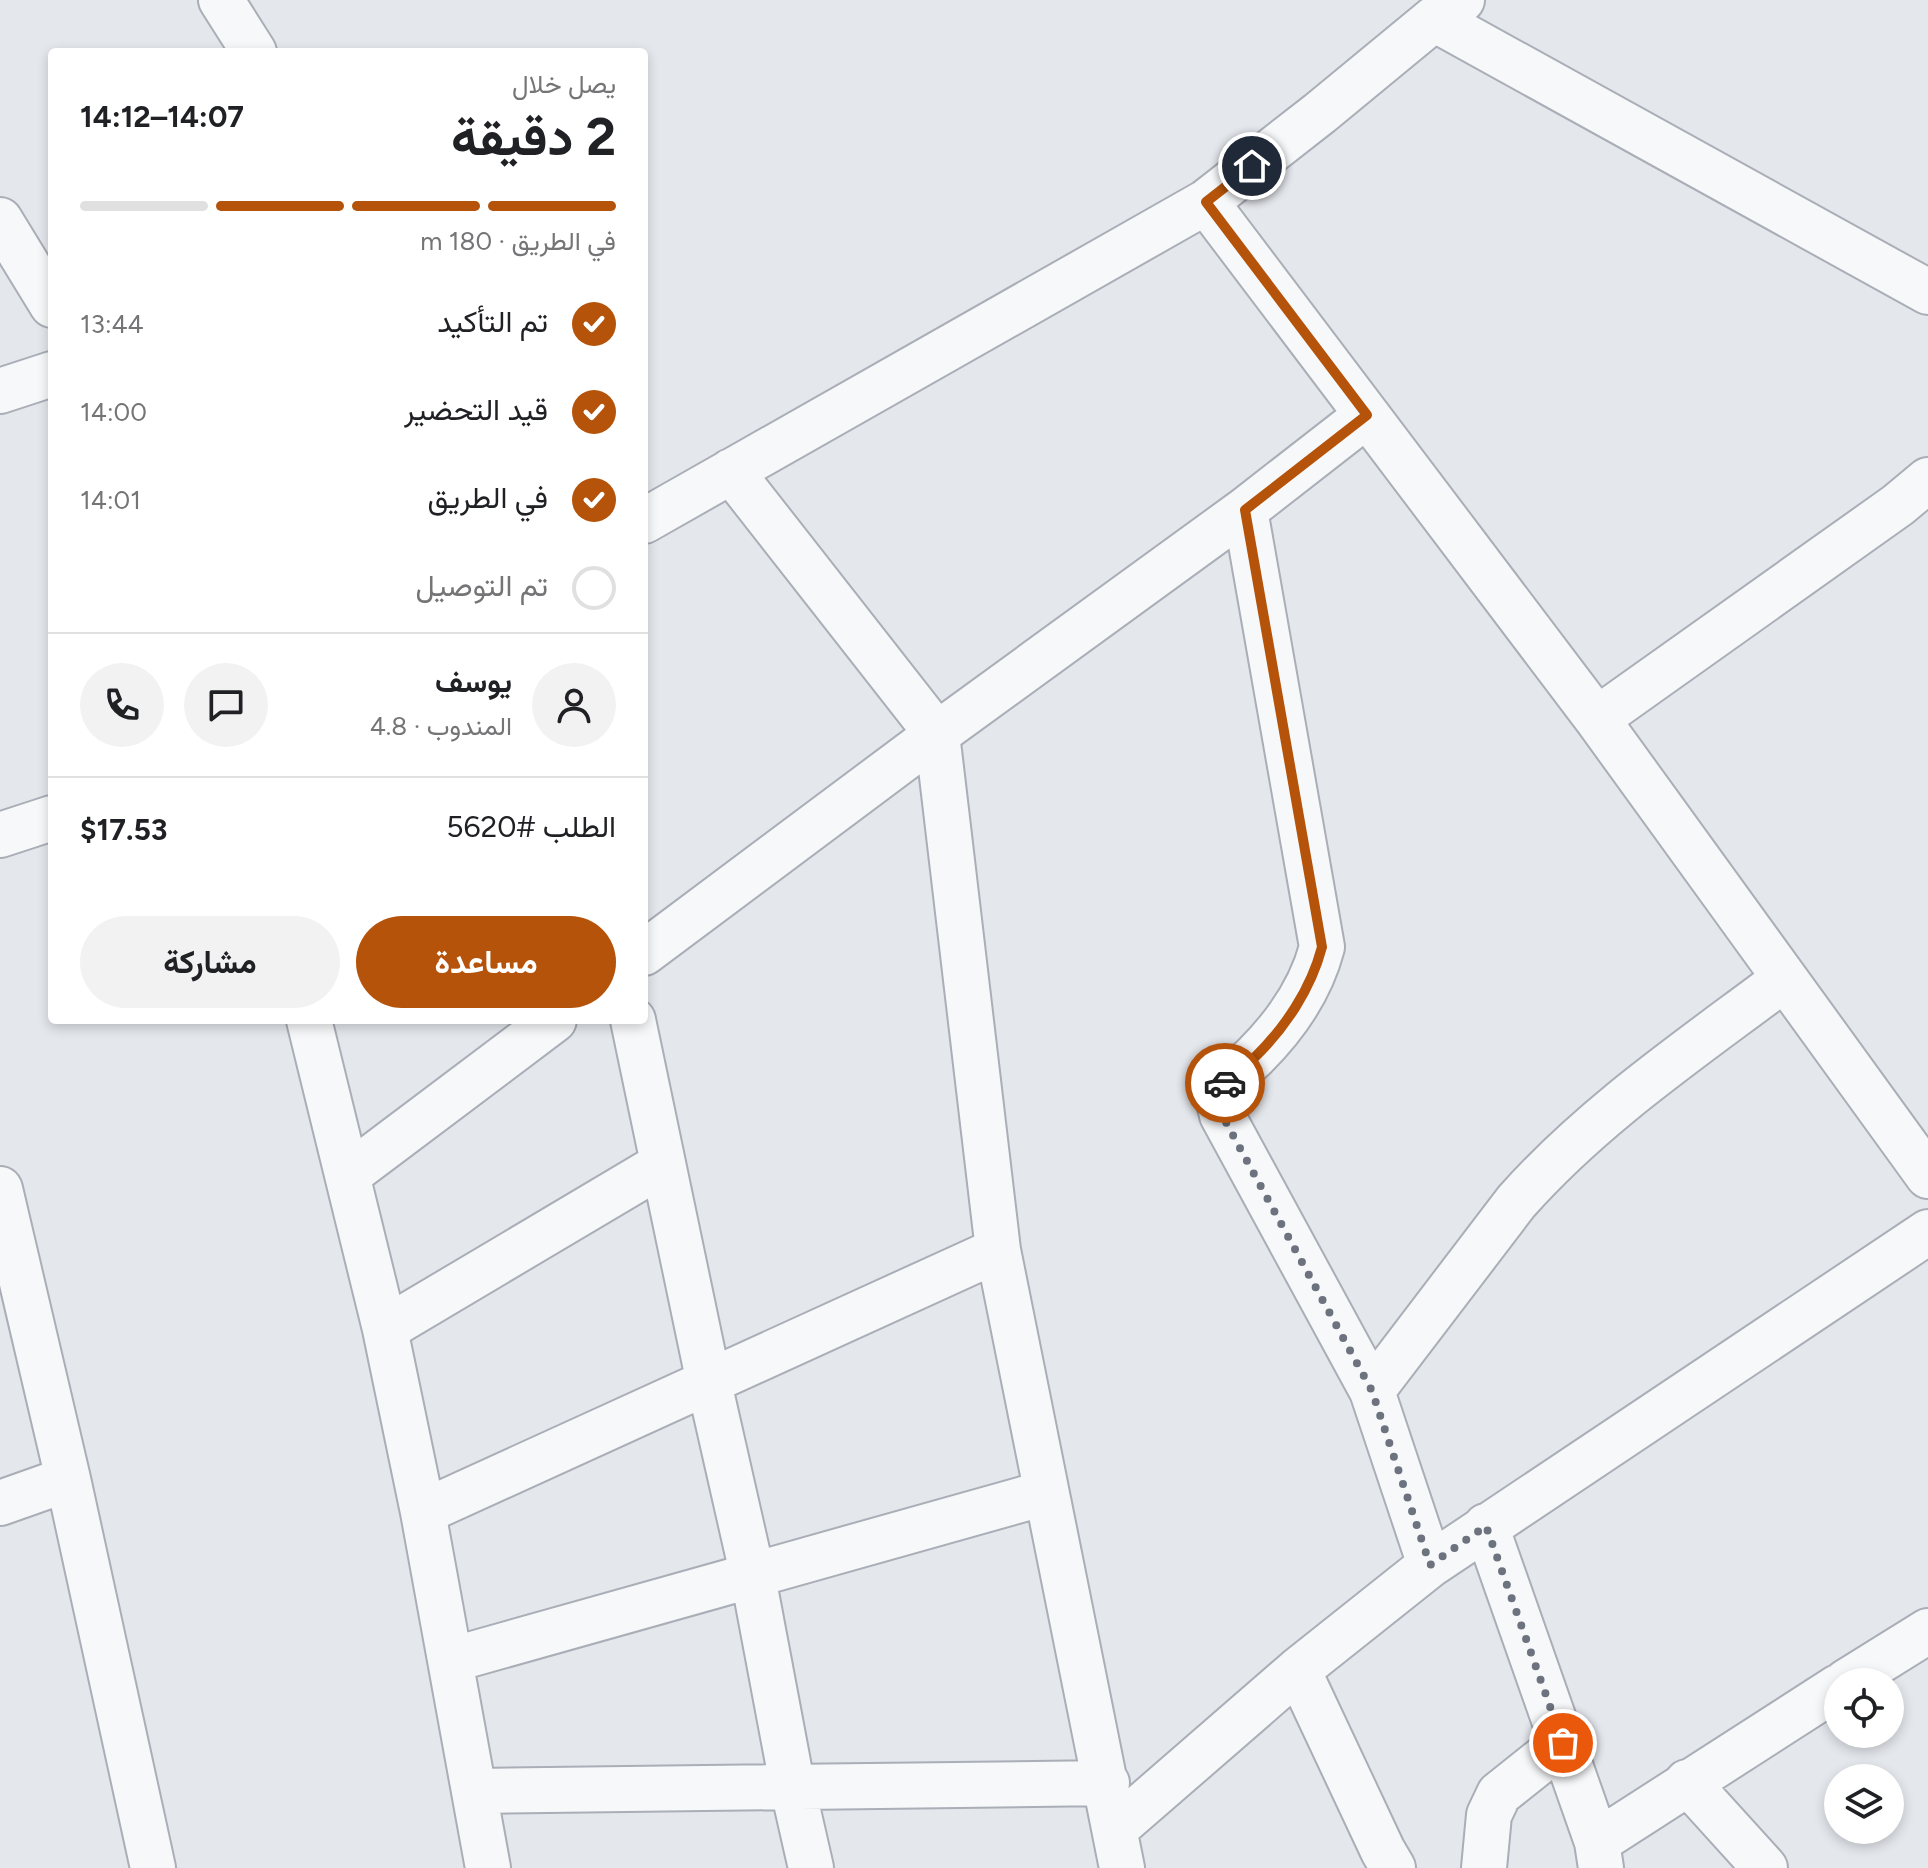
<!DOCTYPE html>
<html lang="ar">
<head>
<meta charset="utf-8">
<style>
  body { margin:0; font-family:Figtree,Vazirmatn,sans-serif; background:#f2f2f2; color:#202124; direction:rtl; height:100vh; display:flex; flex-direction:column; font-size:30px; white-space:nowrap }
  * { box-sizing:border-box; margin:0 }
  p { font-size:26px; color:#757577 }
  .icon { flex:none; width:44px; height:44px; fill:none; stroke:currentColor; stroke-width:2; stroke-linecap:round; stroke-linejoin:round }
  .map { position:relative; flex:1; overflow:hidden; direction:ltr }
  .panel { position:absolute; left:48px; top:48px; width:600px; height:976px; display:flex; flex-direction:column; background:#fff; border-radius:8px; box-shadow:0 4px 12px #0003; direction:rtl }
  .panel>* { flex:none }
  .buttons { position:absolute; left:1824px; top:1668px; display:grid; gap:16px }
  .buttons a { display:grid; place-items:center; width:80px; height:80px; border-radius:50%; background:#fff; box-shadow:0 4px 12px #0003; font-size:40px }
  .pin { position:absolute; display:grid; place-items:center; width:68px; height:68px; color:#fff; margin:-34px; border:4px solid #fff; border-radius:50%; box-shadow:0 2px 8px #0007 }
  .courier { position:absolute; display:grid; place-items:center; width:80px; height:80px; margin:-40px; border:6px solid #b45309; border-radius:50%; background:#fff; color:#222; box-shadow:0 2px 10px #0007 }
  .headline em { font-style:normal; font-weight:700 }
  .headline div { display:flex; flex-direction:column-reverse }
  .headline { display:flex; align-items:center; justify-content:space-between; height:136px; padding:0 32px }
  h1 { font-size:52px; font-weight:700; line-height:60px }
  .bar { display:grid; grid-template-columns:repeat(4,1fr); gap:12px 8px; align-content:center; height:96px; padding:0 32px }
  .bar i { height:10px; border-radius:6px; background:#e0e0e0 }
  .bar .active { background:#b45309 }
  .bar p { grid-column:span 4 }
  .line { display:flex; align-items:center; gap:20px; padding:0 32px; border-top:2px solid #e0e0e0 }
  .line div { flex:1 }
  .round { display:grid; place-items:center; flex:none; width:84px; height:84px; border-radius:42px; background:#f2f2f2 }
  ol { padding:0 32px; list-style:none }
  li { display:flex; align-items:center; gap:24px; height:88px }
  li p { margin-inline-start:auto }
  li .icon { padding:8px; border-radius:50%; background:#b45309; color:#fff; stroke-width:4 }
  li:last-child { color:#757577 }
  li i { width:44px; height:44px; border:4px solid #e0e0e0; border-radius:50% }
  .cta { display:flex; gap:16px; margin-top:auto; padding:16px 32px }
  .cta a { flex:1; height:92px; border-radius:48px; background:#b45309; color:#fff; font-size:32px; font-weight:700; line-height:92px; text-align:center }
  .cta a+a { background:#f2f2f2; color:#202124 }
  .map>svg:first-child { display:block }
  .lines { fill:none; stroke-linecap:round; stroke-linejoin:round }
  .street-casing { stroke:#a9aeb7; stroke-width:48 }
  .street { stroke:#f7f8fa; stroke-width:44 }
  .done { stroke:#6c737f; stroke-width:8; stroke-dasharray:0 14.4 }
  .route { stroke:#b45309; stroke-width:10 }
</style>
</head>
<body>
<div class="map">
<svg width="1928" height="1868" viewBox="0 0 1928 1868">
  <rect width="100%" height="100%" fill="#e4e7ec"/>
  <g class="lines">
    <!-- street casing -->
    <g class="street-casing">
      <path id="street" d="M221,0l33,52
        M1434,19l494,273
        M1206,202l391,517 331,457
        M0,220l52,85
        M0,391l52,-17
        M731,471l206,263 61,516 124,618
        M1245,510l77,437c-11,42 -36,78 -67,109 -12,12 -26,19 -34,35 -4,7 -1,15 1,24l150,276 58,174
        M644,521l562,-319 114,-89 114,-94 28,-19
        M1597,719l301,-214 30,-25
        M0,835l52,-17
        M644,953l293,-219 308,-224 122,-95
        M309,1020l76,309 38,183 65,356
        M633,1020l76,363 44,194 40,212 18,79
        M348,1175l206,-155
        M0,1189l68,290 85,389
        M385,1329l278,-165
        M1372,1391l144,-189c77,-87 175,-153 268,-223
        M0,1503l68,-24
        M423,1512l575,-262
        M1486,1526l111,316 4,26
        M451,1660l594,-167
        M1298,1670l85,181 10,17
        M1846,1682l82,-51
        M1687,1782l78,86
        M476,1791l631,-8
        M1115,1829l183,-159 132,-105 498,-333
        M1597,1842l241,-155
        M1484,1868l5,-53 10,-21 64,-51"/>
    </g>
    <!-- street -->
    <use href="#street" class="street"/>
  </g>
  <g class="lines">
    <!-- done -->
    <path class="done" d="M1225,1083l-7,12 4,20 150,276 58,174 56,-39 77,217"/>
    <!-- route -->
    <path class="route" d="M1225,1083c8,-10 19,-16 29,-25 31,-30 57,-69 68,-111l-77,-437 122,-95 -161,-213 46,-36"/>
  </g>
</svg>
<div class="buttons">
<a><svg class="icon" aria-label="locate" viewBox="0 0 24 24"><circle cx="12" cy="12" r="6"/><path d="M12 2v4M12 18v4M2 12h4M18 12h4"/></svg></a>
<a><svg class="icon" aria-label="layers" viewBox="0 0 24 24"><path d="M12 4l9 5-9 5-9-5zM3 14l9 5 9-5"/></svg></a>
</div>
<div class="pin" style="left:1563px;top:1743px;background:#ea580c"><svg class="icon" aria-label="bag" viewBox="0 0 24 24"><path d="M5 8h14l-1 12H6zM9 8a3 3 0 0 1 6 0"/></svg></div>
<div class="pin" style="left:1252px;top:166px;background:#1f2937"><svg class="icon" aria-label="home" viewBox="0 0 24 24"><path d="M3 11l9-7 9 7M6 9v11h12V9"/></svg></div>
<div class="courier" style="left:1225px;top:1083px"><svg class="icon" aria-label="car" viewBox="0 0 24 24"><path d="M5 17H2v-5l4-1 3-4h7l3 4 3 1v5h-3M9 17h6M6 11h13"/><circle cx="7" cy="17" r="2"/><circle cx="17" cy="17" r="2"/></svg></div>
<section class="panel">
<div class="headline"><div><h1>2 دقيقة</h1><p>يصل خلال</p></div><em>14:07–14:12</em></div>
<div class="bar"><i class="active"></i><i class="active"></i><i class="active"></i><i></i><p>في الطريق · 180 m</p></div>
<ol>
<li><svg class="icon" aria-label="check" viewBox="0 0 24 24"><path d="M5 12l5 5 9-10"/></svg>تم التأكيد<p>13:44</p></li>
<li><svg class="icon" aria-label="check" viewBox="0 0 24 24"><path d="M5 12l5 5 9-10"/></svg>قيد التحضير<p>14:00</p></li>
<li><svg class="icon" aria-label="check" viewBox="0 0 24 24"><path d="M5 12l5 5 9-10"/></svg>في الطريق<p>14:01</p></li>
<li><i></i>تم التوصيل</li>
</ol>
<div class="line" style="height:144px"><a class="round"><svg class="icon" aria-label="person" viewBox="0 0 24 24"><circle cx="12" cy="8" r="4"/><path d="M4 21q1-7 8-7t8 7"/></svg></a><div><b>يوسف</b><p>المندوب · 4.8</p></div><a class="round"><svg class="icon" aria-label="chat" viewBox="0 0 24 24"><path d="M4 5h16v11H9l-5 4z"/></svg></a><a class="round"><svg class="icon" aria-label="phone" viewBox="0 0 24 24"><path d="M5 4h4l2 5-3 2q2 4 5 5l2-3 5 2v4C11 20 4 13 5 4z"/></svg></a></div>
<div class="line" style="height:104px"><div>الطلب #5620</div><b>$17.53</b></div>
<div class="cta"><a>مساعدة</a><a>مشاركة</a></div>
</section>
</div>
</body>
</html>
